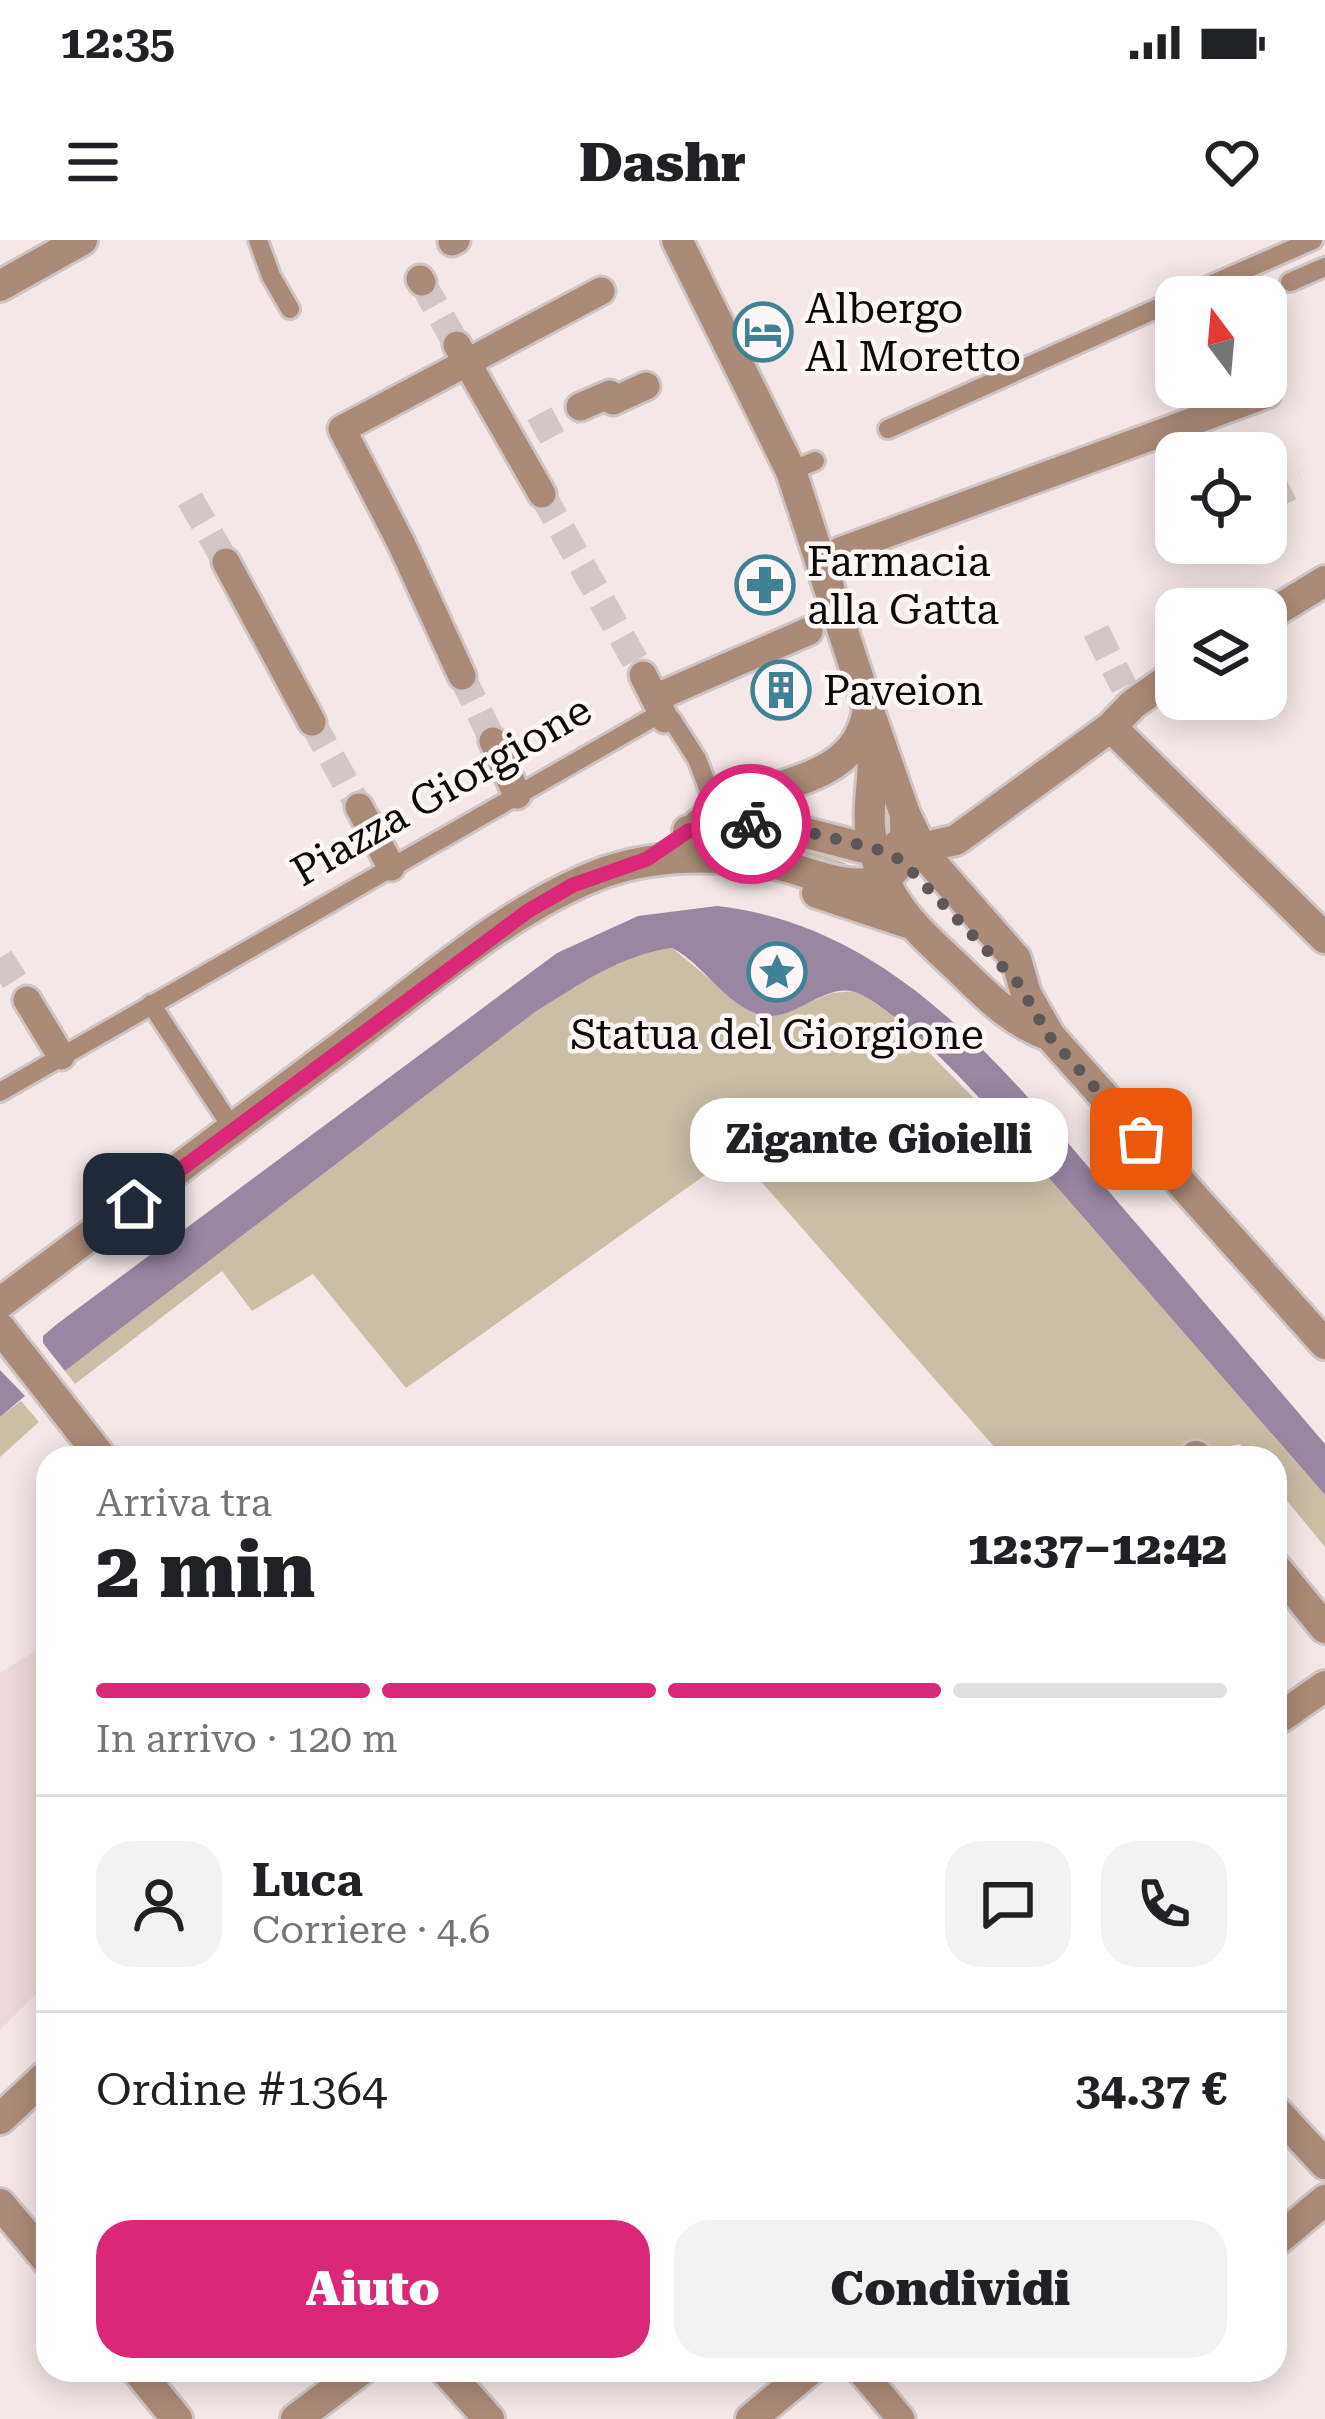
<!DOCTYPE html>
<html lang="it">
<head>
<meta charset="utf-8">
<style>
  body { margin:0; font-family:"Roboto Serif",serif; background:#f2f2f2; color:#202124; height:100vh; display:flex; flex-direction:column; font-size:45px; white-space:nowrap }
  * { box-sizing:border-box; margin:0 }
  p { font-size:39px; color:#757577 }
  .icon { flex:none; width:66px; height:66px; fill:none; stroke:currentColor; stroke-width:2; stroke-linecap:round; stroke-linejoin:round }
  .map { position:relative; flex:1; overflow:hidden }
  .drawer { position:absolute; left:36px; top:1206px; width:1251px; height:936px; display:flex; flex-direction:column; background:#fff; border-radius:36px; box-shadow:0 6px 30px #0003 }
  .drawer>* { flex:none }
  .needle { width:78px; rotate:344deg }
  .controls { position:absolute; left:1155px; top:36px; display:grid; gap:24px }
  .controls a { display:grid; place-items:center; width:132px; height:132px; border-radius:24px; background:#fff; box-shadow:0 6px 30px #0003; font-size:60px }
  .pin { position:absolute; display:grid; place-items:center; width:102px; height:102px; color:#fff; margin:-51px; border-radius:24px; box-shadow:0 6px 18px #0006 }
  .courier { position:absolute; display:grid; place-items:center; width:120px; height:120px; margin:-60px; border:9px solid #db2777; border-radius:50%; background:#fff; color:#222; box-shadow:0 3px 15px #0007 }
  .bubble { position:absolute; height:84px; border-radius:36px; background:#fff; box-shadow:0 6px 30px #0003; font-size:39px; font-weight:800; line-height:84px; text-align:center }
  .summary em { font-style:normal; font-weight:800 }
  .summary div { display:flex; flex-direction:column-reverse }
  .summary { display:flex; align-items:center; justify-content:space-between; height:204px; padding:0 60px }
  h1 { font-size:78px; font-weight:800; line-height:90px }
  .bar { display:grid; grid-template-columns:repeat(4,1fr); gap:18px 12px; align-content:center; height:144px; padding:0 60px }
  .bar i { height:15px; border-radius:9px; background:#e0e0e0 }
  .bar .current { background:#db2777 }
  .bar p { grid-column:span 4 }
  .line { display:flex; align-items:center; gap:30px; padding:0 60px; border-top:3px solid #e0e0e0 }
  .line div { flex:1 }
  .round { display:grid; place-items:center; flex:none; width:126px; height:126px; border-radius:36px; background:#f2f2f2 }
  .cta { display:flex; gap:24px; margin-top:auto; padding:24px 60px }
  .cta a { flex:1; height:138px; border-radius:36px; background:#db2777; color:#fff; font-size:48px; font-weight:800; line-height:138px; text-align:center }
  .cta a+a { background:#f2f2f2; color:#202124 }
  .status { display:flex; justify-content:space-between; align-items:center; height:84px; padding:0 60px; background:#fff; direction:ltr }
  .status svg { height:33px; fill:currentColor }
  header { display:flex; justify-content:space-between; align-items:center; height:156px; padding:0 60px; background:#fff; font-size:54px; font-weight:800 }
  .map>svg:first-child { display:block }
  .built { fill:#edd9d8 }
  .green { fill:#cbbea7 }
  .water { fill:#9987a2 }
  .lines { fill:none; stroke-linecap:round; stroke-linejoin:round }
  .pedestrian-tunnel { stroke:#d2c6c6; stroke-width:27; stroke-dasharray:27 14; stroke-linecap:butt }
  .service-casing { stroke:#cfc4c4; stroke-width:24 }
  .pedestrian-casing { stroke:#cfc4c4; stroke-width:33 }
  .minor-casing { stroke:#cfc4c4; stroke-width:36 }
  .tertiary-casing { stroke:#cfc4c4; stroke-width:36 }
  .service { stroke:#aa8a78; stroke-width:18 }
  .pedestrian { stroke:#aa8a78; stroke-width:27 }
  .minor { stroke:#aa8a78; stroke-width:30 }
  .tertiary { stroke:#aa8a78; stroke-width:30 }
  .done { stroke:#5e5757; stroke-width:12; stroke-dasharray:0 21.6 }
  .route { stroke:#db2777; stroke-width:15 }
  .labels { text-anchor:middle; stroke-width:9; stroke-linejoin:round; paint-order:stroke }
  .poi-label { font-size:42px; fill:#0e0a0a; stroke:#fdf6f6; text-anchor:start }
  .street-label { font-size:42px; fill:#0e0a0a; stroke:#fdf6f6 }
</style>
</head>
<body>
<div class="status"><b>12:35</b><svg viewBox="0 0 49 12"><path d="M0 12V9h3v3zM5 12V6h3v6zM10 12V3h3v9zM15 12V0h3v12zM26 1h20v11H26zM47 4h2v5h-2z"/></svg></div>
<header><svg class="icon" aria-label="menu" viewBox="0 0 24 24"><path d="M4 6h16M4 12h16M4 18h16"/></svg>Dashr<svg class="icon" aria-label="heart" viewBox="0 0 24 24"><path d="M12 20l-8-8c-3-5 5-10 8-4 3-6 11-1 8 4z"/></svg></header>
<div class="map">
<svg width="1325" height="2179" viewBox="0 0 1325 2179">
  <rect width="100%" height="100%" fill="#f4e7e7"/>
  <!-- built -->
  <path class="built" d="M48,1403v339l-48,48v-357z"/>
  <!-- green -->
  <path class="green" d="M781,602l65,21 -4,3 -75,-23z
    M672,708l66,54 45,11 49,-20 24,-2 34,22 129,131 306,351v52l-50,-61v-28h-23l-12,-14 -35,7 -12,7h-189l-268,-305 -330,235 -93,-114 -61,37 -30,-40 -147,113 -10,-13 471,-360c43,-26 86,-57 136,-63z
    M21,1161l18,21 -39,35v-40z"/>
  <!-- water -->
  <path class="water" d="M717,666c183,20 301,179 412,309 66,76 131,153 196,229v51c-88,-101 -175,-201 -263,-302 -53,-61 -131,-159 -200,-198 -30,-18 -64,23 -94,21 -39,-4 -63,-52 -96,-68 -50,6 -95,38 -137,64l-470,359 -22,-28v-7l14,-12 500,-371 81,-37z
    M0,1130l25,26 -25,21z"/>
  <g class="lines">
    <!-- pedestrian-tunnel -->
    <path class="pedestrian-tunnel" d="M422,42l35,63
      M534,192l46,-25
      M542,254l101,181
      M190,259l36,63
      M1266,259l37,-18
      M1096,391l28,56
      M462,436l31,65
      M312,482l47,85
      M0,718l27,42"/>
    <!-- service casing -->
    <g class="service-casing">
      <path id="service" d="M258,0l13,36 19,33
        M1290,42l35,-15
        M1183,57l130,-57
        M888,189l288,-129
        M791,231l24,-10
        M151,764l82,125
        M0,852l654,-375 18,3 25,39 24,63"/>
    </g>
    <!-- pedestrian casing -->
    <g class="pedestrian-casing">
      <path id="pedestrian" d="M452,2l4,-2
        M420,39l2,3
        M457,105l85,149
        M580,167l30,-13 3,7 33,-15
        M840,311l427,-157
        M226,322l86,160
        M643,435l22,44
        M462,436l-61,-133 -59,-114 259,-138
        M655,458l154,-67
        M493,501l24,54
        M359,567l32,60
        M27,760l34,56
        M860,2130l41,49"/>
    </g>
    <!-- minor casing -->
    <g class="minor-casing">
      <path id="minor" d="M0,46l82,-46
        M1266,377l59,-36
        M1111,487l214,211
        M898,605l23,3 35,-8 155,-113 22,-23 43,-30
        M0,1088l102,130
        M1196,1216v2
        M1275,1327l50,61
        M1281,1477l44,-31
        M1275,1870l50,54
        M0,1879l48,-45
        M0,1964l48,57
        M1275,2002l50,-42
        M137,2130l40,49
        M445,2130l44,49
        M296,2179l65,-49
        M751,2179l59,-49"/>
    </g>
    <!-- tertiary casing -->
    <g class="tertiary-casing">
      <path id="tertiary" d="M677,0l114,231 77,237 37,106 19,40 92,105 10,35 24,42 275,308
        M872,503c4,31 -6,62 -1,93 12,67 44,91 90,135 29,28 51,51 89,65
        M699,584c16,-10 33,-20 51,-27 46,-18 106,-24 117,-83
        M688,591l79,-8 121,31
        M817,653l91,30
        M0,1063c114,-85 228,-170 341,-256 80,-60 170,-141 264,-175 51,-18 108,-17 161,-10 34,5 82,32 115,17 25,-10 25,-39 24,-62"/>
    </g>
    <!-- service -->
    <use href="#service" class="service"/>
    <!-- pedestrian -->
    <use href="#pedestrian" class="pedestrian"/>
    <!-- minor -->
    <use href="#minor" class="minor"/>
    <!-- tertiary -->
    <use href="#tertiary" class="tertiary"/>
  </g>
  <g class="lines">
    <!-- done -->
    <path class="done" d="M751,584l31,2 92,22 27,12 117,123 31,53 92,103"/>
    <!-- route -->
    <path class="route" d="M134,964l394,-293 45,-26 74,-26 41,-28 63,-7"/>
  </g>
  <!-- icons -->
  <defs>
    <g id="hotel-ring" transform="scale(3)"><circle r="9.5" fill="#fdf6f6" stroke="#418195" stroke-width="1.5"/><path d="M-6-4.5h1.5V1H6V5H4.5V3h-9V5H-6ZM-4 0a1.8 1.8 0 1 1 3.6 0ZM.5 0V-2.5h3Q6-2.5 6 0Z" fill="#418195"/></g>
    <g id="pharmacy-ring" transform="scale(3)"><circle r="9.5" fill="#fdf6f6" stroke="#418195" stroke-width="1.5"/><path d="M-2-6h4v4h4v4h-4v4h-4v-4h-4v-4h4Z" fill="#418195"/></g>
    <g id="building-ring" transform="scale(3)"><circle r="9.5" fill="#fdf6f6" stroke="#418195" stroke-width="1.5"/><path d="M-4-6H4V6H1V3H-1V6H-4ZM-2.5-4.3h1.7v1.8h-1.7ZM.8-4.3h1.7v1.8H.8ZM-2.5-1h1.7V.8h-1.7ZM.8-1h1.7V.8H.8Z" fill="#418195"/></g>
    <g id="sight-ring" transform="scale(3)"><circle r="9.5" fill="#fdf6f6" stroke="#418195" stroke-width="1.5"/><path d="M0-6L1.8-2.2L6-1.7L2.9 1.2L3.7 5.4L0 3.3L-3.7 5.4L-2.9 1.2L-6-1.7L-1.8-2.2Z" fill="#418195"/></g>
  </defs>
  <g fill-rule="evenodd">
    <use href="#hotel-ring" x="763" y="92"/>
    <use href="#pharmacy-ring" x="765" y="345"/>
    <use href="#building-ring" x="781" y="450"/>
    <use href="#sight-ring" x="777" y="732"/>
  </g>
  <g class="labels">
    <!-- poi labels -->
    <g class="poi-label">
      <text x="805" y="83">Albergo<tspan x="805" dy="48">Al Moretto</tspan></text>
      <text x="807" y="336">Farmacia<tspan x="807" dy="48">alla Gatta</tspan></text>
      <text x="823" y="465">Paveion</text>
      <text x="777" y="809" text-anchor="middle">Statua del Giorgione</text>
    </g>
    <!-- street labels -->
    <g class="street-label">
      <text transform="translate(441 550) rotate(-30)" y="15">Piazza Giorgione</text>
    </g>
  </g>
</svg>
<div class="controls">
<a><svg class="needle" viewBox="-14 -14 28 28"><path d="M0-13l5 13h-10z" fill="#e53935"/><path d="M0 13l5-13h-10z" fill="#757577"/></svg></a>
<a><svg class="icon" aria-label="locate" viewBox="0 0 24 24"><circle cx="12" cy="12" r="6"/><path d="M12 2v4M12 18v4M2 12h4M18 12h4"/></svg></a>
<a><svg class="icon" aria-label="layers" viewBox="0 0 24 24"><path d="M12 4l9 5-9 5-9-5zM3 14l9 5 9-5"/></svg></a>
</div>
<div class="pin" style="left:1141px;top:899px;background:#ea580c"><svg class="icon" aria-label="bag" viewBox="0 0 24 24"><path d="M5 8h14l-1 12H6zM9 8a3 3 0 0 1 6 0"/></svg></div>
<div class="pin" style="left:134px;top:964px;background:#1f2937"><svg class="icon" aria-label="home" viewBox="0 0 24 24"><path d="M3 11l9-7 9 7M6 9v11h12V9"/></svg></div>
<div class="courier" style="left:751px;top:584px"><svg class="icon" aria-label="bike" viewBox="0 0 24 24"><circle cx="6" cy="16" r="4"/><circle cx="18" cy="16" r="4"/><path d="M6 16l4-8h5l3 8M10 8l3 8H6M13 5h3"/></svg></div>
<div class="bubble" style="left:690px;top:858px;width:378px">Zigante Gioielli</div>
<section class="drawer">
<div class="summary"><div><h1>2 min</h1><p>Arriva tra</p></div><em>12:37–12:42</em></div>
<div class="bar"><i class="current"></i><i class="current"></i><i class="current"></i><i></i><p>In arrivo · 120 m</p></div>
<div class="line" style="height:216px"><a class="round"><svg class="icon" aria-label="person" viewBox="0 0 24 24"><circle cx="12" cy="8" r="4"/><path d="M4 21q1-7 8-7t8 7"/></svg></a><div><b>Luca</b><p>Corriere · 4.6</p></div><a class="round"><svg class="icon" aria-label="chat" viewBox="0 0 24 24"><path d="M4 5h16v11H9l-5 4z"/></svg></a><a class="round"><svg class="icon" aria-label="phone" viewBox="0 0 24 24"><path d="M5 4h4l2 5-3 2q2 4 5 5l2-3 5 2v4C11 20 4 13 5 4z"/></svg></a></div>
<div class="line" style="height:156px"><div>Ordine #1364</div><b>34.37 €</b></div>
<div class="cta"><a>Aiuto</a><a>Condividi</a></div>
</section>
</div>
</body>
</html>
